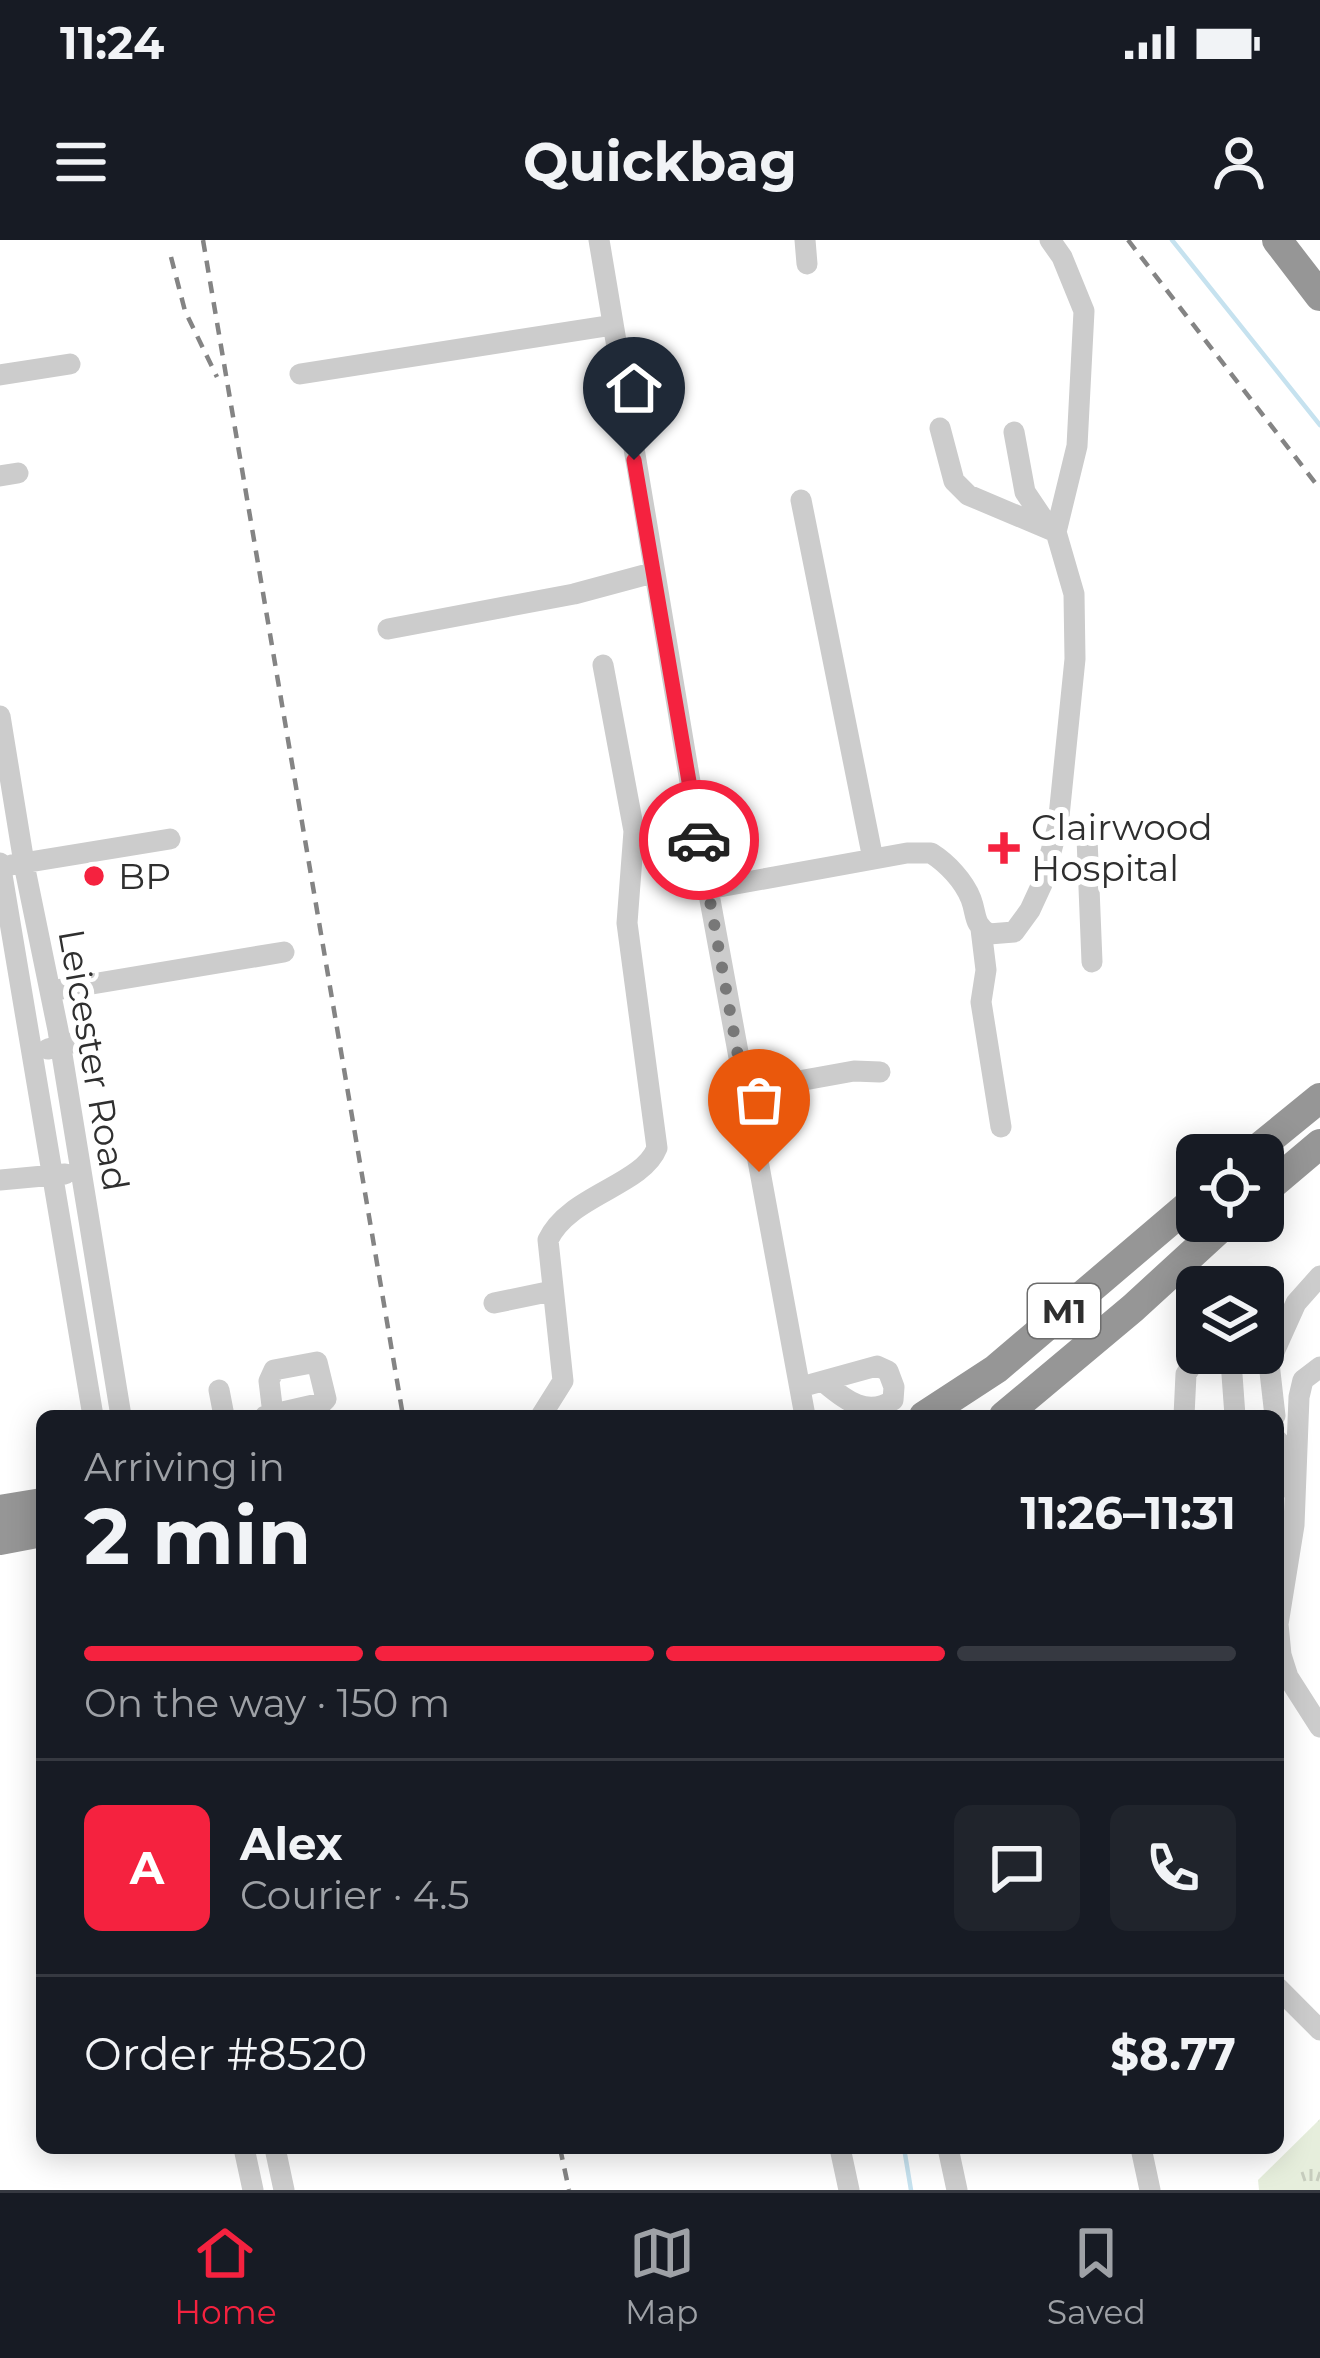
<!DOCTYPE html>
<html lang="en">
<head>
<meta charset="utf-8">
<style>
  body { margin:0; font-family:Montserrat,sans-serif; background:#20242c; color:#f1f3f6; height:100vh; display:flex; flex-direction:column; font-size:45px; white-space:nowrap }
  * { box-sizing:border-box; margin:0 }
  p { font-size:39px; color:#9ea1a6 }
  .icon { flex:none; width:66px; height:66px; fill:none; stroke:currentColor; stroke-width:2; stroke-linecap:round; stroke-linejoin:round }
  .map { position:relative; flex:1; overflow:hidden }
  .side { position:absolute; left:36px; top:1170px; width:1248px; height:744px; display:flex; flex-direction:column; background:#171b24; border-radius:18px; box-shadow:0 6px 30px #0003 }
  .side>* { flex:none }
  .fabs { position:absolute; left:1176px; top:894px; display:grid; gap:24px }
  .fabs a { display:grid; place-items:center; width:108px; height:108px; border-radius:18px; background:#171b24; box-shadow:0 6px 30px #0003; font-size:60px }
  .pin { position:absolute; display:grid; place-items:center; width:102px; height:102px; color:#fff; margin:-123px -51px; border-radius:50% 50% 50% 0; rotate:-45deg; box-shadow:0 0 12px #0007 }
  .pin .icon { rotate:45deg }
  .courier { position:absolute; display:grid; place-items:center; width:120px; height:120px; margin:-60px; border:9px solid #f5223f; border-radius:50%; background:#fff; color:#222; box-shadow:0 3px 15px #0007 }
  .summary em { font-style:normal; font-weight:700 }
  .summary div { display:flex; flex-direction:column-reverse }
  .summary { display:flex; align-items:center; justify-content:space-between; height:204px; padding:0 48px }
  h1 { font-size:78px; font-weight:700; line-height:90px }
  .bar { display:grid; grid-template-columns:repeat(4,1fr); gap:18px 12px; align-content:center; height:144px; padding:0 48px }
  .bar i { height:15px; border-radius:9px; background:#363941 }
  .bar .selected { background:#f5223f }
  .bar p { grid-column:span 4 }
  .line { display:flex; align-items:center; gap:30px; padding:0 48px; border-top:3px solid #363941 }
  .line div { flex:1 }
  .round { display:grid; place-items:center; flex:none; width:126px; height:126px; border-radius:18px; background:#20242c }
  .status { display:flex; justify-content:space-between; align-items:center; height:84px; padding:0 60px; background:#171b24; direction:ltr }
  .status svg { height:33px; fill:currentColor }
  header { display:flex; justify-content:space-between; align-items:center; height:156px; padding:0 48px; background:#171b24; font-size:54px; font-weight:700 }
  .dock { display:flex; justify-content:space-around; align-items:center; height:168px; border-top:3px solid #363941; background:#171b24; font-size:33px; color:#9ea1a6 }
  .dock a { display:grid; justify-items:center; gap:6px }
  .dock .selected { color:#f5223f }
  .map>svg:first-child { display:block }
  .grass { fill:url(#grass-tufts) }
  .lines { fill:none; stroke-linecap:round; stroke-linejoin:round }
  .stream { stroke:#c6e2ef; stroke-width:4.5 }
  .minor { stroke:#ccc; stroke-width:21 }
  .highway { stroke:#969696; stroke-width:30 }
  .rail { stroke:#848484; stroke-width:4.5; stroke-dasharray:12 9; stroke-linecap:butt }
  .done { stroke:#787878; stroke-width:12; stroke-dasharray:0 21.6 }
  .route { stroke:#f5223f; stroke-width:15 }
  .poi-dot { fill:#f5223f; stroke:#fff; stroke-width:4.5 }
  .labels { text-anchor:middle; stroke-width:12; stroke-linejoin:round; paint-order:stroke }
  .shield { fill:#fff; stroke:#6d6d6d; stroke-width:3 }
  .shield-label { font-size:33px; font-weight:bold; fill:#2f2f2f }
  .poi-label { font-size:36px; fill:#2f2f2f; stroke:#fff; text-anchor:start }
  .street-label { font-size:36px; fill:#2f2f2f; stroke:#fff }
</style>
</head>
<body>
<div class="status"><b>11:24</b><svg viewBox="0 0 49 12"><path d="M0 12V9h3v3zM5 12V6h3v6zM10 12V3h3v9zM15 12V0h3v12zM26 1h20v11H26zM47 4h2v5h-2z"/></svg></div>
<header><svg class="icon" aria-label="menu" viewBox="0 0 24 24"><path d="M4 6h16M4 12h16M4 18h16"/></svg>Quickbag<svg class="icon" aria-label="person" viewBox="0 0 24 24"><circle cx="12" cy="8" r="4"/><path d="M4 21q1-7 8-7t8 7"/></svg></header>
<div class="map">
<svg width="1320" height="1950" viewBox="0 0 1320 1950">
  <defs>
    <pattern id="grass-tufts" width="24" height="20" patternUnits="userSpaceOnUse" patternTransform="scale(3)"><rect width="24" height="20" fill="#e6eedc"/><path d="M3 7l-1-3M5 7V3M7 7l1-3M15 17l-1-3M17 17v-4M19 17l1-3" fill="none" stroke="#c6ccbd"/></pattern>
  </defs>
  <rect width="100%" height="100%" fill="#fff"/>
  <!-- grass -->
  <path class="grass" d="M1320,1879v71h-61l-1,-10z"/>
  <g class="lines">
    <!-- stream -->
    <path class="stream" d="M1172,0l148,185
      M904,1908l7,42"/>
    <!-- minor -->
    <path class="minor" d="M599,0l109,649 97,527
      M805,0l2,24
      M300,134l313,-49
      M0,135l70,-11
      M940,188l14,53 14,14 88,37
      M1014,192l11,60 25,37
      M0,236l18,-3
      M801,260l72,359
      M388,389l186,-35 78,-21
      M0,476l25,153 33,161 63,386
      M1058,586l24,3 5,9 5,124
      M0,623l93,553
      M11,625l159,-26
      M708,649l199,-36h24c16,10 33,28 40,46 6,16 2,25 18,35l25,-2 16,-22 12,-26 16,-58 17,-167 -1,-65 -18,-62 21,-86 7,-135 -22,-54 -12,-17
      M981,689l5,41 -5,32 20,125
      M50,751l234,-39
      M48,809l40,-10
      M743,851l111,-20 26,1
      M0,940l65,-6
      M494,1063l58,-12
      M1195,1119l74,4 6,53
      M1231,1121l4,55
      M1269,1123l27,-60 24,-27
      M1320,1127l-17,13 -4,17 -5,128 -16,99 3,31 7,22 32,50
      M801,1147l76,-21 11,5 6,16 -1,13c-25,18 -48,0 -68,-17
      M219,1150l5,26
      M265,1176l57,-13 4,-4 -9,-37 -43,8 -5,11 4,33
      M541,1176l22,-35 -15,-141c21,-45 94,-54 109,-92l-30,-225 7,-92 -31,-166
      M1184,1176l2,-42 14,-21
      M1278,1201l7,46
      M1278,1748l42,42
      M244,1908l9,42
      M275,1908l9,42
      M840,1908l9,42
      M948,1908l9,42
      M1141,1908l9,42"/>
    <!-- highway -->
    <path class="highway" d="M1277,0l43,56
      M1250,915l70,-57
      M1263,952l57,-48
      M924,1176l72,-47 201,-171
      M1004,1176l129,-108 95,-87
      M0,1270l42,-7
      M0,1300l42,-8"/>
    <!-- rail -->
    <path class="rail" d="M203,0l200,1176
      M1128,0l192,249
      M171,17l14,54 32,66
      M560,1908l9,42"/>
  </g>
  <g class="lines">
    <!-- done -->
    <path class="done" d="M699,600l60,332"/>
    <!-- route -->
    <path class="route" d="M634,220l65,380"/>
  </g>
  <!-- markers -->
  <g class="poi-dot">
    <path d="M998 590h12v12h12v12h-12v12h-12v-12h-12v-12h12z"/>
    <circle cx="94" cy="636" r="12"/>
  </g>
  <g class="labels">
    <!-- shield labels -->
    <rect class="shield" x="1028" y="1044" width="72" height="54" rx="9"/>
    <g class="shield-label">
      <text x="1064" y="1083">M1</text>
    </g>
    <!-- poi labels -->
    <g class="poi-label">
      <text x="1031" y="600">Clairwood<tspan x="1031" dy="41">Hospital</tspan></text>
      <text x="118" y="649">BP</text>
    </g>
    <!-- street labels -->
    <g class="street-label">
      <text transform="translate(94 820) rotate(80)" y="13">Leicester Road</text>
    </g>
  </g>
</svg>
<div class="fabs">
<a><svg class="icon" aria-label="locate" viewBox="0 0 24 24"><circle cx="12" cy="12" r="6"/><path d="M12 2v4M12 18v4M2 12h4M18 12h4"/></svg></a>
<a><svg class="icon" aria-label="layers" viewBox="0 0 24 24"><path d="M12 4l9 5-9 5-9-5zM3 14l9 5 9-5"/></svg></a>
</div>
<div class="pin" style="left:759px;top:932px;background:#ea580c"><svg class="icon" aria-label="bag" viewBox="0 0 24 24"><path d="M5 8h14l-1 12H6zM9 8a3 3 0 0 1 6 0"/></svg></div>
<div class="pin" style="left:634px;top:220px;background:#1f2937"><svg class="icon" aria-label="home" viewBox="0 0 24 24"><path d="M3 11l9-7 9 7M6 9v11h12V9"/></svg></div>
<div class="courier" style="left:699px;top:600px"><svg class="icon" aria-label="car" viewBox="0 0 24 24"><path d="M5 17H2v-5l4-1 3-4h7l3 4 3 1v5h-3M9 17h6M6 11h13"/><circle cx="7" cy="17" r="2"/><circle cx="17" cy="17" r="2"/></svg></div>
<section class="side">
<div class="summary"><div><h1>2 min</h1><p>Arriving in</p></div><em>11:26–11:31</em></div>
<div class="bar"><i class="selected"></i><i class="selected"></i><i class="selected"></i><i></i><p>On the way · 150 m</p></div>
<div class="line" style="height:216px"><b class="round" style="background:#f5223f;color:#fff">A</b><div><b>Alex</b><p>Courier · 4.5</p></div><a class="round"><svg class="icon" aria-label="chat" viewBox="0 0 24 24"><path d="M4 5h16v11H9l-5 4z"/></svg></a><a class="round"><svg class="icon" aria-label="phone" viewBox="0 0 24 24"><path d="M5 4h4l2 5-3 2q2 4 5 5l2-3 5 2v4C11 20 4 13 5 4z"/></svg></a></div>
<div class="line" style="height:156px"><div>Order #8520</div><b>$8.77</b></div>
</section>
</div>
<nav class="dock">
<a class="selected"><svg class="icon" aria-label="home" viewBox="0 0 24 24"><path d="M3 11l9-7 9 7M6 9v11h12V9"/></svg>Home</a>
<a><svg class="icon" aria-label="map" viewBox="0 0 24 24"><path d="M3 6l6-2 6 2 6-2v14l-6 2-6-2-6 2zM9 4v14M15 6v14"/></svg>Map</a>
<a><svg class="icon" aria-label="saved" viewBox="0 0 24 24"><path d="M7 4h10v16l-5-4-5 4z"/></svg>Saved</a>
</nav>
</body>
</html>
